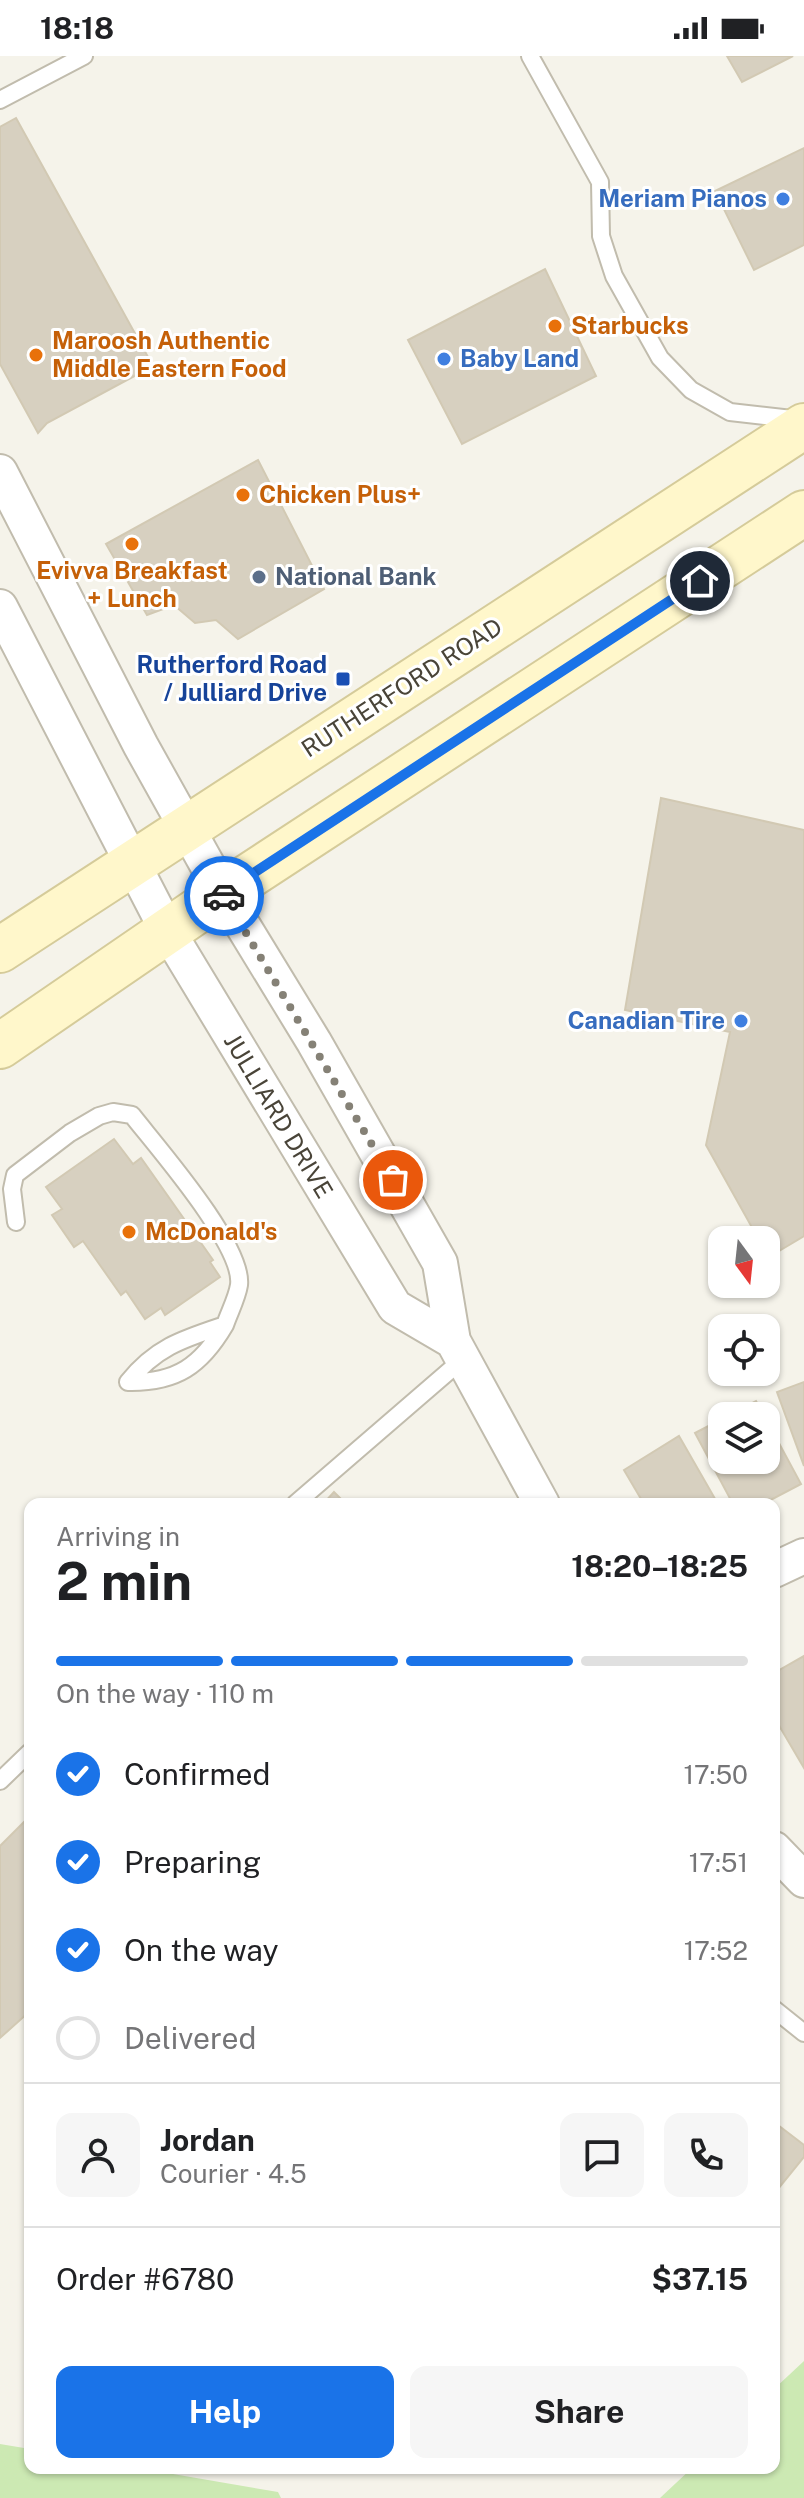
<!DOCTYPE html>
<html lang="en">
<head>
<meta charset="utf-8">
<style>
  body { margin:0; font-family:"Public Sans",sans-serif; background:#f6f6f6; color:#202124; height:100vh; display:flex; flex-direction:column; font-size:30px; white-space:nowrap }
  * { box-sizing:border-box; margin:0 }
  p { font-size:26px; color:#757577 }
  .icon { flex:none; width:44px; height:44px; fill:none; stroke:currentColor; stroke-width:2; stroke-linecap:round; stroke-linejoin:round }
  .map { position:relative; flex:1; overflow:hidden }
  .panel { position:absolute; left:24px; top:1442px; width:756px; height:976px; display:flex; flex-direction:column; background:#fff; border-radius:16px; box-shadow:0 2px 6px #0004 }
  .panel>* { flex:none }
  .needle { width:52px; rotate:165deg }
  .tools { position:absolute; left:708px; top:1170px; display:grid; gap:16px }
  .tools a { display:grid; place-items:center; width:72px; height:72px; border-radius:16px; background:#fff; box-shadow:0 2px 6px #0004; font-size:40px }
  .pin { position:absolute; display:grid; place-items:center; width:68px; height:68px; color:#fff; margin:-34px; border:4px solid #fff; border-radius:50%; box-shadow:0 2px 8px #0007 }
  .courier { position:absolute; display:grid; place-items:center; width:80px; height:80px; margin:-40px; border:6px solid #1a73e8; border-radius:50%; background:#fff; color:#222; box-shadow:0 2px 10px #0007 }
  .headline em { font-style:normal; font-weight:700 }
  .headline div { display:flex; flex-direction:column-reverse }
  .headline { display:flex; align-items:center; justify-content:space-between; height:136px; padding:0 32px }
  h1 { font-size:52px; font-weight:700; line-height:60px }
  .bar { display:grid; grid-template-columns:repeat(4,1fr); gap:12px 8px; align-content:center; height:96px; padding:0 32px }
  .bar i { height:10px; border-radius:6px; background:#e0e0e0 }
  .bar .active { background:#1a73e8 }
  .bar p { grid-column:span 4 }
  .line { display:flex; align-items:center; gap:20px; padding:0 32px; border-top:2px solid #e0e0e0 }
  .line div { flex:1 }
  .round { display:grid; place-items:center; flex:none; width:84px; height:84px; border-radius:16px; background:#f6f6f6 }
  ol { padding:0 32px; list-style:none }
  li { display:flex; align-items:center; gap:24px; height:88px }
  li p { margin-inline-start:auto }
  li .icon { padding:8px; border-radius:50%; background:#1a73e8; color:#fff; stroke-width:4 }
  li:last-child { color:#757577 }
  li i { width:44px; height:44px; border:4px solid #e0e0e0; border-radius:50% }
  .primary-button { display:flex; gap:16px; margin-top:auto; padding:16px 32px }
  .primary-button a { flex:1; height:92px; border-radius:16px; background:#1a73e8; color:#fff; font-size:32px; font-weight:700; line-height:92px; text-align:center }
  .primary-button a+a { background:#f6f6f6; color:#202124 }
  .status { display:flex; justify-content:space-between; align-items:center; height:56px; padding:0 40px; background:#fff; direction:ltr }
  .status svg { height:22px; fill:currentColor }
  .map>svg:first-child { display:block }
  .park { fill:#cce9b3 }
  .building { fill:#d7d0c0; stroke:#d2c9b3; stroke-width:2 }
  .lines { fill:none; stroke-linecap:round; stroke-linejoin:round }
  .lane-casing { stroke:#c1bcad; stroke-width:20 }
  .street-casing { stroke:#c1bcad; stroke-width:38 }
  .secondary-casing { stroke:#d5cb9a; stroke-width:48 }
  .lane { stroke:#fff; stroke-width:16 }
  .street { stroke:#fff; stroke-width:34 }
  .secondary { stroke:#fff7cb; stroke-width:44 }
  .done { stroke:#858176; stroke-width:8; stroke-dasharray:0 14.4 }
  .route { stroke:#1a73e8; stroke-width:10 }
  .shop-dot { fill:#3f7fe0; stroke:#fff; stroke-width:3 }
  .food-dot { fill:#e8710a; stroke:#fff; stroke-width:3 }
  .service-dot { fill:#5c6f8a; stroke:#fff; stroke-width:3 }
  .transit-dot { fill:#1a4fb4; stroke:#fff; stroke-width:3 }
  .labels { text-anchor:middle; stroke-width:6; stroke-linejoin:round; paint-order:stroke }
  .shop-label { font-size:24px; font-weight:bold; fill:#366cbe; stroke:#fff; text-anchor:end }
  .food-label { font-size:24px; font-weight:bold; fill:#c56008; stroke:#fff; text-anchor:start }
  .service-label { font-size:24px; font-weight:bold; fill:#4e5e75; stroke:#fff; text-anchor:start }
  .transit-label { font-size:24px; font-weight:bold; fill:#164399; stroke:#fff; text-anchor:end }
  .street-label { font-size:24px; fill:#494438; stroke:#fff }
</style>
</head>
<body>
<div class="status"><b>18:18</b><svg viewBox="0 0 49 12"><path d="M0 12V9h3v3zM5 12V6h3v6zM10 12V3h3v9zM15 12V0h3v12zM26 1h20v11H26zM47 4h2v5h-2z"/></svg></div>
<div class="map">
<svg width="804" height="2442" viewBox="0 0 804 2442">
  <rect width="100%" height="100%" fill="#f5f3ea"/>
  <!-- park -->
  <path class="park" d="M804,2305v137h-144l32,-30h82v-79z
    M0,2388l30,5v19h108l140,24 3,6h-281z"/>
  <!-- building -->
  <path class="building" d="M727,0h66l-51,26z
    M16,62l137,248 -106,57 -9,10 -38,-69v-237z
    M804,92v97l-50,25 -39,-79z
    M545,213l51,107 -134,68 -54,-104z
    M258,404l66,129 -86,50 -22,-19 -21,3 -21,-18 -27,10 -41,-71z
    M661,742l143,32v406l-35,21 -3,-17h-7l-53,-95 24,-113 -105,-22z
    M114,1083l19,25 8,-6 72,102 -3,2 10,15 -55,38 -4,-7 -16,11 -19,-28 -5,4 -38,-54 -9,6 -22,-32 10,-6 -16,-22z
    M804,1326v84l-27,-74z
    M756,1345l8,15h-37z
    M722,1363v41h44v-41l35,65 -38,20h-30l-38,-71z
    M679,1380l39,68h-74l-20,-34z
    M334,1436l12,12h-23z
    M804,1600v112l-30,-51v-44z
    M30,1760v195l-30,27v-192z
    M774,2066l30,23v12l-30,37z"/>
  <g class="lines">
    <!-- lane casing -->
    <g class="lane-casing">
      <path id="lane" d="M530,0l70,126 1,54 13,40 46,82 31,32 39,22 62,7
        M0,44l84,-44
        M16,1166l-4,-33 3,-14 55,-42 29,-17 14,-4 19,3c25,32 112,131 107,170 -2,13 -10,28 -14,40 -42,14 -69,22 -97,57
        M128,1326c48,1 73,-16 97,-57
        M295,1448l168,-145
        M0,1725l30,-29
        M774,1953l30,24"/>
    </g>
    <!-- street casing -->
    <g class="street-casing">
      <path id="street" d="M0,416l141,274 82,147 91,149 126,221 13,78 89,163
        M0,551l167,323 228,377 58,34
        M774,1514l30,-14
        M774,1793l30,31"/>
    </g>
    <!-- secondary casing -->
    <g class="secondary-casing">
      <path id="secondary" d="M0,894l804,-524
        M0,990l223,-153 581,-380"/>
    </g>
    <!-- lane -->
    <use href="#lane" class="lane"/>
    <!-- street -->
    <use href="#street" class="street"/>
    <!-- secondary -->
    <use href="#secondary" class="secondary"/>
  </g>
  <g class="lines">
    <!-- done -->
    <path class="done" d="M224,840l169,284"/>
    <!-- route -->
    <path class="route" d="M224,840l-1,-3 477,-312"/>
  </g>
  <!-- markers -->
  <g class="shop-dot">
    <circle cx="783" cy="143" r="8"/>
    <circle cx="444" cy="303" r="8"/>
    <circle cx="741" cy="965" r="8"/>
  </g>
  <g class="food-dot">
    <circle cx="555" cy="270" r="8"/>
    <circle cx="36" cy="299" r="8"/>
    <circle cx="243" cy="439" r="8"/>
    <circle cx="132" cy="488" r="8"/>
    <circle cx="129" cy="1176" r="8"/>
  </g>
  <circle class="service-dot" cx="259" cy="521" r="8"/>
  <rect class="transit-dot" x="335" y="615" width="16" height="16" rx="4"/>
  <g class="labels">
    <!-- shop labels -->
    <g class="shop-label">
      <text x="767" y="151">Meriam Pianos</text>
      <text x="460" y="311" text-anchor="start">Baby Land</text>
      <text x="725" y="973">Canadian Tire</text>
    </g>
    <!-- food labels -->
    <g class="food-label">
      <text x="571" y="278">Starbucks</text>
      <text x="52" y="293">Maroosh Authentic<tspan x="52" dy="28">Middle Eastern Food</tspan></text>
      <text x="259" y="447">Chicken Plus+</text>
      <text x="132" y="523" text-anchor="middle">Evivva Breakfast<tspan x="132" dy="28">+ Lunch</tspan></text>
      <text x="145" y="1184">McDonald's</text>
    </g>
    <!-- service labels -->
    <g class="service-label">
      <text x="275" y="529">National Bank</text>
    </g>
    <!-- transit labels -->
    <g class="transit-label">
      <text x="327" y="617">Rutherford Road<tspan x="327" dy="28">/ Julliard Drive</tspan></text>
    </g>
    <!-- street labels -->
    <g class="street-label">
      <text transform="translate(402 632) rotate(-33)" y="8">RUTHERFORD ROAD</text>
      <text transform="translate(278 1060) rotate(59)" y="8">JULLIARD DRIVE</text>
    </g>
  </g>
</svg>
<div class="tools">
<a><svg class="needle" viewBox="-14 -14 28 28"><path d="M0-13l5 13h-10z" fill="#e53935"/><path d="M0 13l5-13h-10z" fill="#757577"/></svg></a>
<a><svg class="icon" aria-label="locate" viewBox="0 0 24 24"><circle cx="12" cy="12" r="6"/><path d="M12 2v4M12 18v4M2 12h4M18 12h4"/></svg></a>
<a><svg class="icon" aria-label="layers" viewBox="0 0 24 24"><path d="M12 4l9 5-9 5-9-5zM3 14l9 5 9-5"/></svg></a>
</div>
<div class="pin" style="left:393px;top:1124px;background:#ea580c"><svg class="icon" aria-label="bag" viewBox="0 0 24 24"><path d="M5 8h14l-1 12H6zM9 8a3 3 0 0 1 6 0"/></svg></div>
<div class="pin" style="left:700px;top:525px;background:#1f2937"><svg class="icon" aria-label="home" viewBox="0 0 24 24"><path d="M3 11l9-7 9 7M6 9v11h12V9"/></svg></div>
<div class="courier" style="left:224px;top:840px"><svg class="icon" aria-label="car" viewBox="0 0 24 24"><path d="M5 17H2v-5l4-1 3-4h7l3 4 3 1v5h-3M9 17h6M6 11h13"/><circle cx="7" cy="17" r="2"/><circle cx="17" cy="17" r="2"/></svg></div>
<section class="panel">
<div class="headline"><div><h1>2 min</h1><p>Arriving in</p></div><em>18:20–18:25</em></div>
<div class="bar"><i class="active"></i><i class="active"></i><i class="active"></i><i></i><p>On the way · 110 m</p></div>
<ol>
<li><svg class="icon" aria-label="check" viewBox="0 0 24 24"><path d="M5 12l5 5 9-10"/></svg>Confirmed<p>17:50</p></li>
<li><svg class="icon" aria-label="check" viewBox="0 0 24 24"><path d="M5 12l5 5 9-10"/></svg>Preparing<p>17:51</p></li>
<li><svg class="icon" aria-label="check" viewBox="0 0 24 24"><path d="M5 12l5 5 9-10"/></svg>On the way<p>17:52</p></li>
<li><i></i>Delivered</li>
</ol>
<div class="line" style="height:144px"><a class="round"><svg class="icon" aria-label="person" viewBox="0 0 24 24"><circle cx="12" cy="8" r="4"/><path d="M4 21q1-7 8-7t8 7"/></svg></a><div><b>Jordan</b><p>Courier · 4.5</p></div><a class="round"><svg class="icon" aria-label="chat" viewBox="0 0 24 24"><path d="M4 5h16v11H9l-5 4z"/></svg></a><a class="round"><svg class="icon" aria-label="phone" viewBox="0 0 24 24"><path d="M5 4h4l2 5-3 2q2 4 5 5l2-3 5 2v4C11 20 4 13 5 4z"/></svg></a></div>
<div class="line" style="height:104px"><div>Order #6780</div><b>$37.15</b></div>
<div class="primary-button"><a>Help</a><a>Share</a></div>
</section>
</div>
</body>
</html>
